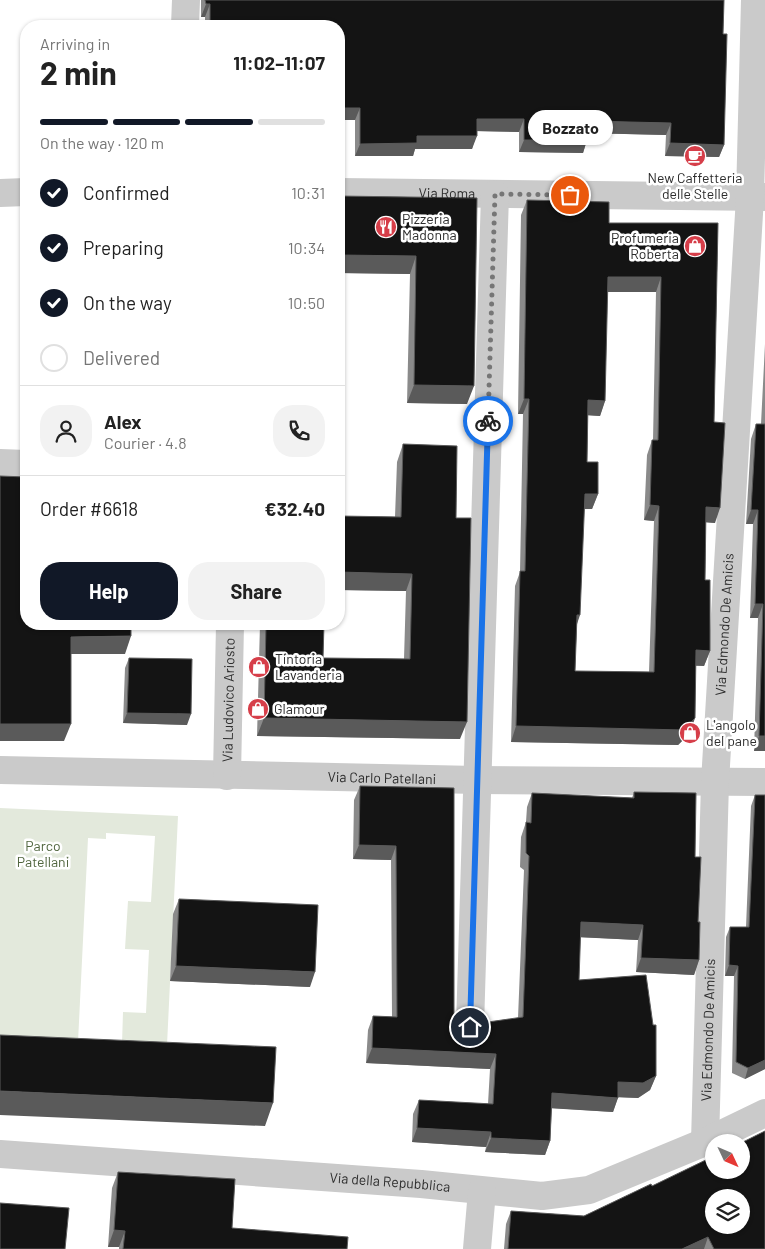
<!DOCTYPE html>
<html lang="en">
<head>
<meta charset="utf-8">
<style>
  body { margin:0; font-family:Barlow,sans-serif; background:#f2f2f2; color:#222; height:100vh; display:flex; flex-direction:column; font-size:19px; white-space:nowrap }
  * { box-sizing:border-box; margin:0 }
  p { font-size:16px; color:#767676 }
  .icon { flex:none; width:28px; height:28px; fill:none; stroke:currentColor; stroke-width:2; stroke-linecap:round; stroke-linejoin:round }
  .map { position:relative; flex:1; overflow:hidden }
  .sheet { position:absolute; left:20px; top:20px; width:325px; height:610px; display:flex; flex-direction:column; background:#fff; border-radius:20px; box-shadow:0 1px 4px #0004 }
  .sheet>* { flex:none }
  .needle { width:32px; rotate:134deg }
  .fabs { position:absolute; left:705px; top:1134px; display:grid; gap:10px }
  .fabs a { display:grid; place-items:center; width:45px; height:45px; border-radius:50%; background:#fff; box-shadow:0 1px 4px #0004; font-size:25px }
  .pin { position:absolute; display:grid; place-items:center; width:42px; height:42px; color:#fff; margin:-21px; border:2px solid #fff; border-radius:50%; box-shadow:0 1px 5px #0007 }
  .courier { position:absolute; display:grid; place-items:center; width:50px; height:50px; margin:-25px; border:4px solid #1a73e8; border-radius:50%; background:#fff; color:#222; box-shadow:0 1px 6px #0007 }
  .bubble { position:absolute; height:35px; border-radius:18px; background:#fff; box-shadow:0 1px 4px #0004; font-size:16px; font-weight:700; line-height:35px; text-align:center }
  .overview em { font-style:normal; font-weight:700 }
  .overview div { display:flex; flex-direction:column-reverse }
  .overview { display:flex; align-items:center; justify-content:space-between; height:85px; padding:0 20px }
  h1 { font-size:32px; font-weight:700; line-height:38px }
  .bar { display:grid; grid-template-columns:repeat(4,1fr); gap:8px 5px; align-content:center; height:60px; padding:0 20px }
  .bar i { height:6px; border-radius:4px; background:#e0e0e0 }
  .bar .selected { background:#111827 }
  .bar p { grid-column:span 4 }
  .line { display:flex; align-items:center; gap:12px; padding:0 20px; border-top:1px solid #e0e0e0 }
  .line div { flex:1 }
  .round { display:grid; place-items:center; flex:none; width:52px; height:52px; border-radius:20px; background:#f2f2f2 }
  ol { padding:0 20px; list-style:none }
  li { display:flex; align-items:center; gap:15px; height:55px }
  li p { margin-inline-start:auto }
  li .icon { padding:5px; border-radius:50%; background:#111827; color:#fff; stroke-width:4 }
  li:last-child { color:#767676 }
  li i { width:28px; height:28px; border:2px solid #e0e0e0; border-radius:50% }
  .cta { display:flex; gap:10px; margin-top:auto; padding:10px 20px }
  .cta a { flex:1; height:58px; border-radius:20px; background:#111827; color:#fff; font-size:20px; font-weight:700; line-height:58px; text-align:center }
  .cta a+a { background:#f2f2f2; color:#222 }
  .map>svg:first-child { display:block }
  .green { fill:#e3e9dc; fill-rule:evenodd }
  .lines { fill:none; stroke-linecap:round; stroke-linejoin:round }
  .street { stroke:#cacaca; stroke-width:28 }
  .wall { fill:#8a8a8a; fill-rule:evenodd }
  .shaded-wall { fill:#5a5a5a }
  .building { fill:#141414; stroke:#5a5a5a; fill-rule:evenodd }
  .done { stroke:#767676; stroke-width:5; stroke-dasharray:0 9 }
  .route { stroke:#1a73e8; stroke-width:6 }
  .labels { text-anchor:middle; stroke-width:5; stroke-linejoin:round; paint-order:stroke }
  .poi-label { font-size:14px; fill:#2d2d2d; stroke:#fff; text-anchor:start }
  .street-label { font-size:14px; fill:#2d2d2d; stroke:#fff }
  .park-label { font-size:14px; fill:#50653e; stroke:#fff }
</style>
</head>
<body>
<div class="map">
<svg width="765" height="1249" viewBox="0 0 765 1249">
  <rect width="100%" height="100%" fill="#fff"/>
  <!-- green -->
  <path class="green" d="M0,808l178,8 -12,250 -166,-8zM106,833l49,3 -4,66 -23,-1 -3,48 24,1 -3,63 -23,-1 -1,32 -44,-2 10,-204 18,1z"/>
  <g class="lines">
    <!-- street -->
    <g class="street">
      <path d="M185,26l1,-26"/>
      <path id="s1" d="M339,192l426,5"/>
      <path d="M0,193l26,-1"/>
      <path d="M0,463l26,1"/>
      <path id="s2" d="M0,770l477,10 288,2"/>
      <path id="s3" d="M227,776l3,-152"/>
      <path d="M470,1027l25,-833"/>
      <path id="s4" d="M705,1142l10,-360 35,-585 5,-197"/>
      <path id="s5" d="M0,1154l421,30 121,12 47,-6 116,-48 60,-29"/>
      <path d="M477,1249l5,-58"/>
    </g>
  </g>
  <!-- wall -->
  <path class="wall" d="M201,0h523l-1,34 1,111 -5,12 -54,-1 1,-21 -79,-2v7l-4,13 -64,-1v-20l-42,-1 -5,18h-57l-2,7h-58v-36h-16v-94h-134v-9h-4z
    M339,196l138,2 -10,206 -60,-1 3,-129 -71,-1z
    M527,200l82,23h109l-4,199 1,101 -9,-1 -1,58 5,71 -6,15h-8l-6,67 -12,12 -167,-3 4,-156 5,-14 3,-158h-5l3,-199zM607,292h49l-3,148h-1l-5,15 -3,65 10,1 -5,151 -74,-1 2,-46 7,-116h8l6,-15 -11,-32 1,-47 12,1 5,-15z
    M765,344v407h-11l4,-133h-8l3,-94h-7l5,-85 5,-15h5z
    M403,444l53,74 4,221 -203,-3 3,-112h64l-1,34 81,1 2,-68 -67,-1v-74l56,1 2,-55z
    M129,658l58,67 -64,-2 2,-55z
    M360,786l94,2v232l14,6 7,2 43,-10 6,-148 -4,-3 1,-30 5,-15 1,-15 5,-14 100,5 2,-6 61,65 4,103 -5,15 -58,-3 2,-32 -58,-3 -1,43 77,96 -6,14 -12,8 -20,-1 -5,15 -61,-4 -2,33 -5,14 -60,-3 1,-5 -74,-5 1,-28 6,-14 69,4 2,-35 -124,-6 2,-33 5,-14 19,1 -1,-157 -38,-1 1,-59z
    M755,795h10v274l-20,10 -13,-6 2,-97h-9l1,-39 4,-10h16l5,-121z
    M179,899l131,88 -140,-6 3,-67z
    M118,1172l114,56 115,21h-228v-2h-11l4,-59z
    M652,1186l113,63h-261l2,-25 5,-13 73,5z"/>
  <!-- shaded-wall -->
  <path class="shaded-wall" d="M206,4h4l-5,13h-4z
    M339,108h21l-5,12h-16z
    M477,119h47l-5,13 -46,-1z
    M587,121l84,2 -5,12 -83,-2z
    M417,136h60l-5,13h-57l-2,7h-58l5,-12z
    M524,140h63l-4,13 -64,-1z
    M670,143l54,2 -5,12 -54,-1z
    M339,255l77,1 -6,18 -71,-1z
    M608,277h53l-5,15h-54z
    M414,385l60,1 -7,18 -60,-1z
    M524,399h5l-6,15h-5z
    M588,400l17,1 -5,15 -17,-1z
    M585,494h13l-6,15h-13z
    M650,505l9,1 -5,15 -10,-1z
    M706,507l14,1 -5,15 -14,-1z
    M751,510h7l-5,14h-7z
    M339,572l73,2 -6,17 -67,-1z
    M755,604h8l-5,14h-8z
    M577,615h3l-5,15z
    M131,636l-6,18h-61l7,-17z
    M696,650l14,1 -6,15 -13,-1z
    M127,713l64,1 -4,11 -64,-2z
    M264,718l203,4 -7,17 -203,-3z
    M695,718l-5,15 -12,12 -167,-3 5,-16z
    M0,724h71l-7,17h-64z
    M759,736h6v15h-11z
    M359,845l37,1 -5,14 -38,-1z
    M581,922l62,3 -5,15 -63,-3z
    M641,958l58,2 -5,15 -58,-3z
    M729,965l9,1 -4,10h-9z
    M176,966l139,6 -5,15 -140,-6z
    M372,1048l124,6 -6,15 -124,-6z
    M765,1060v9l-20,10 3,-11z
    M656,1076l-6,14 -12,8 -25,-1 5,-15z
    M0,1091l273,12 -8,23 -265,-11z
    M552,1093l66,5 -5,14 -66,-4z
    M417,1128l74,4 -5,15 -74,-5z
    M491,1138l59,3 -5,14 -60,-3z
    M114,1230l11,1 -6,16h-11z
    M708,1237l-4,12h-22z"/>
  <!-- building -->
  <path class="building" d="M205,0h519l-1,34h4l-3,111 -54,-2 1,-20 -84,-2v19h-63v-21h-47v17h-60v7l-57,1v-36h-21v-82h-129v-22h-4z
    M339,196l138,2 -3,188 -60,-1 2,-129 -77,-1z
    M527,200l82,2v21h109l-4,199 11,1 -5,85 -14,-1 -1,73h5v71l-14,-1 -1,68 -11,12 -168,-4 4,-155h5l4,-172h-5zM608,277h53l-3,163h-6l-2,65 9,1 -5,166 -79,-1 2,-56h3l5,-121h13v-32h-11l1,-62 17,1z
    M756,424h9v312h-6l4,-132h-8l3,-94h-7z
    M403,444l54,2 -1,72h15l-4,204 -203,-4 2,-94h58l-1,34 87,1 2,-85 -73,-2v-56l62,1z
    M0,476l26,1v147h105v12l-60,1v87h-71z
    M129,658l63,1 -1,55 -64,-1z
    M360,786l94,2v232h8l6,6 7,2 13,-6 35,-5 6,-161 -3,-3v-31l5,1 1,-30 102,5v-6l62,1 -1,64h6l-3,65h2l-1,38 -58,-2 2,-33 -62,-3 -2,58 67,-5 7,50h3v51l-13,7 -25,-1v16l-66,-5 -2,48 -59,-3v-6l-74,-4 2,-28 74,4 3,-50 -124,-6 1,-32 24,1 -1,-171 -37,-1z
    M755,795h10v265l-17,8 -12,-6 2,-96 -9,-1 1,-38h19z
    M179,899l139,6 -3,67 -139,-6z
    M0,1035l276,12 -3,56 -273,-12z
    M765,1131v118h-51l-6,-12 -26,12h-174l3,-38 73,5 67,-32 1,2 62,-30v14h27v-27zM714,1198h27v27h-27z
    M118,1172l117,7 -3,49 116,9 -1,12h-224l2,-18 -11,-1z
    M0,1203l69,5 -4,41h-65z"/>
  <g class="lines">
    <!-- done -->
    <path class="done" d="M488,421l7,-227 75,1"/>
    <!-- route -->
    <path class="route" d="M470,1027l18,-606"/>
  </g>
  <!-- icons -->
  <defs>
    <g id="cafe-disc" transform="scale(1.125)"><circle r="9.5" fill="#d63e49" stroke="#fff"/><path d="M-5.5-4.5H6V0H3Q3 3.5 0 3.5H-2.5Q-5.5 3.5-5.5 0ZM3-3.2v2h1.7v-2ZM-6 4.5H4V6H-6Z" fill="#fff"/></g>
    <g id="restaurant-disc" transform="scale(1.125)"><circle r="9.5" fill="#d63e49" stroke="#fff"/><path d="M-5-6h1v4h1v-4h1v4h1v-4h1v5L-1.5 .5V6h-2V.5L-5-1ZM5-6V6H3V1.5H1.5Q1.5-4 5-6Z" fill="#fff"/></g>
    <g id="shop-disc" transform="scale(1.125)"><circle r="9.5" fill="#d63e49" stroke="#fff"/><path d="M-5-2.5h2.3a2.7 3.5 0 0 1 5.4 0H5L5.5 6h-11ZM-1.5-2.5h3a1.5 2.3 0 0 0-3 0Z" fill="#fff"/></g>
  </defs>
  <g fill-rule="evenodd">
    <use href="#cafe-disc" x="695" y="156"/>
    <use href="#restaurant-disc" x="386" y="227"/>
    <use href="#shop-disc" x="695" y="246"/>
    <use href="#shop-disc" x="259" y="667"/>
    <use href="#shop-disc" x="258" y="709"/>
    <use href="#shop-disc" x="690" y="733"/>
  </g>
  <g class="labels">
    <!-- poi labels -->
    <g class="poi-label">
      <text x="695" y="183" text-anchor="middle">New Caffetteria<tspan x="695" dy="16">delle Stelle</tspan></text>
      <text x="402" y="224">Pizzeria<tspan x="402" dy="16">Madonna</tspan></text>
      <text x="679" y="243" text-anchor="end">Profumeria<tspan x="679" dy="16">Roberta</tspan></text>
      <text x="275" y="664">Tintoria<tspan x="275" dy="16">Lavanderia</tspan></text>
      <text x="274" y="714">Glamour</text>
      <text x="706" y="730">L'angolo<tspan x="706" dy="16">del pane</tspan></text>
    </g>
    <!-- street labels -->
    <g class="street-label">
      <text dy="5" stroke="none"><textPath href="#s1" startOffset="108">Via Roma</textPath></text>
      <text dy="5" stroke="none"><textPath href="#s4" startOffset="518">Via Edmondo De Amicis</textPath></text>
      <text dy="5" stroke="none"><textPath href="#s3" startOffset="76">Via Ludovico Ariosto</textPath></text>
      <text dy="5" stroke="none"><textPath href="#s2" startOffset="382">Via Carlo Patellani</textPath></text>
      <text dy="5" stroke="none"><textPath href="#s4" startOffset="112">Via Edmondo De Amicis</textPath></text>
      <text dy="5" stroke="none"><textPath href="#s5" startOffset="391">Via della Repubblica</textPath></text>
    </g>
    <!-- park labels -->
    <g class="park-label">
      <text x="43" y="851">Parco<tspan x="43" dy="16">Patellani</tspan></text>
    </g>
  </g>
</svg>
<div class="fabs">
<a><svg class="needle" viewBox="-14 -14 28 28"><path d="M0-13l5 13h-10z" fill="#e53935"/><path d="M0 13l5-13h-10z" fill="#767676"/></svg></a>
<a><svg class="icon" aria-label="layers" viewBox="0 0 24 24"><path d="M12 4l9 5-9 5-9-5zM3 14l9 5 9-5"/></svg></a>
</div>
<div class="pin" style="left:570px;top:195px;background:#ea580c"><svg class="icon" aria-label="bag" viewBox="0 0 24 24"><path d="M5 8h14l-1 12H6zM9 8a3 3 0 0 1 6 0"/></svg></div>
<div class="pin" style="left:470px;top:1027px;background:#1f2937"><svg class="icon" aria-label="home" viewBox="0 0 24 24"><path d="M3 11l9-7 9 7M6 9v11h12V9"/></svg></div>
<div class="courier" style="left:488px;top:421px"><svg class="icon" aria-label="bike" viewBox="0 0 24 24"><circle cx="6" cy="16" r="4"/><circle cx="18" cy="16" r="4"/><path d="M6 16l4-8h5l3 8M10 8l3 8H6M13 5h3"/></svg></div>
<div class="bubble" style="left:528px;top:110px;width:85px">Bozzato</div>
<section class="sheet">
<div class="overview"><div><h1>2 min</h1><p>Arriving in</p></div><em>11:02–11:07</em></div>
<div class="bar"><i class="selected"></i><i class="selected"></i><i class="selected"></i><i></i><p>On the way · 120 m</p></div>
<ol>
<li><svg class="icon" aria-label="check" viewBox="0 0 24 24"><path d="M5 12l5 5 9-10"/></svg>Confirmed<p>10:31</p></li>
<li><svg class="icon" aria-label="check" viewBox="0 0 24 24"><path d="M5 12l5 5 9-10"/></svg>Preparing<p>10:34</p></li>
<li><svg class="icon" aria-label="check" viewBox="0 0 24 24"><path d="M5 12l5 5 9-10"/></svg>On the way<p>10:50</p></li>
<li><i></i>Delivered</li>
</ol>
<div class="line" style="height:90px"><a class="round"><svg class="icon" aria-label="person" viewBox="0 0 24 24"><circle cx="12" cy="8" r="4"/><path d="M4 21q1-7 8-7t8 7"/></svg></a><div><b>Alex</b><p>Courier · 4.8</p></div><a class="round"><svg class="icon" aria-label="phone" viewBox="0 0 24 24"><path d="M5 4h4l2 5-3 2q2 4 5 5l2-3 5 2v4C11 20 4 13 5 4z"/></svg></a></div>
<div class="line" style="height:65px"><div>Order #6618</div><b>€32.40</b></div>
<div class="cta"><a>Help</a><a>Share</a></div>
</section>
</div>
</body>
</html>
